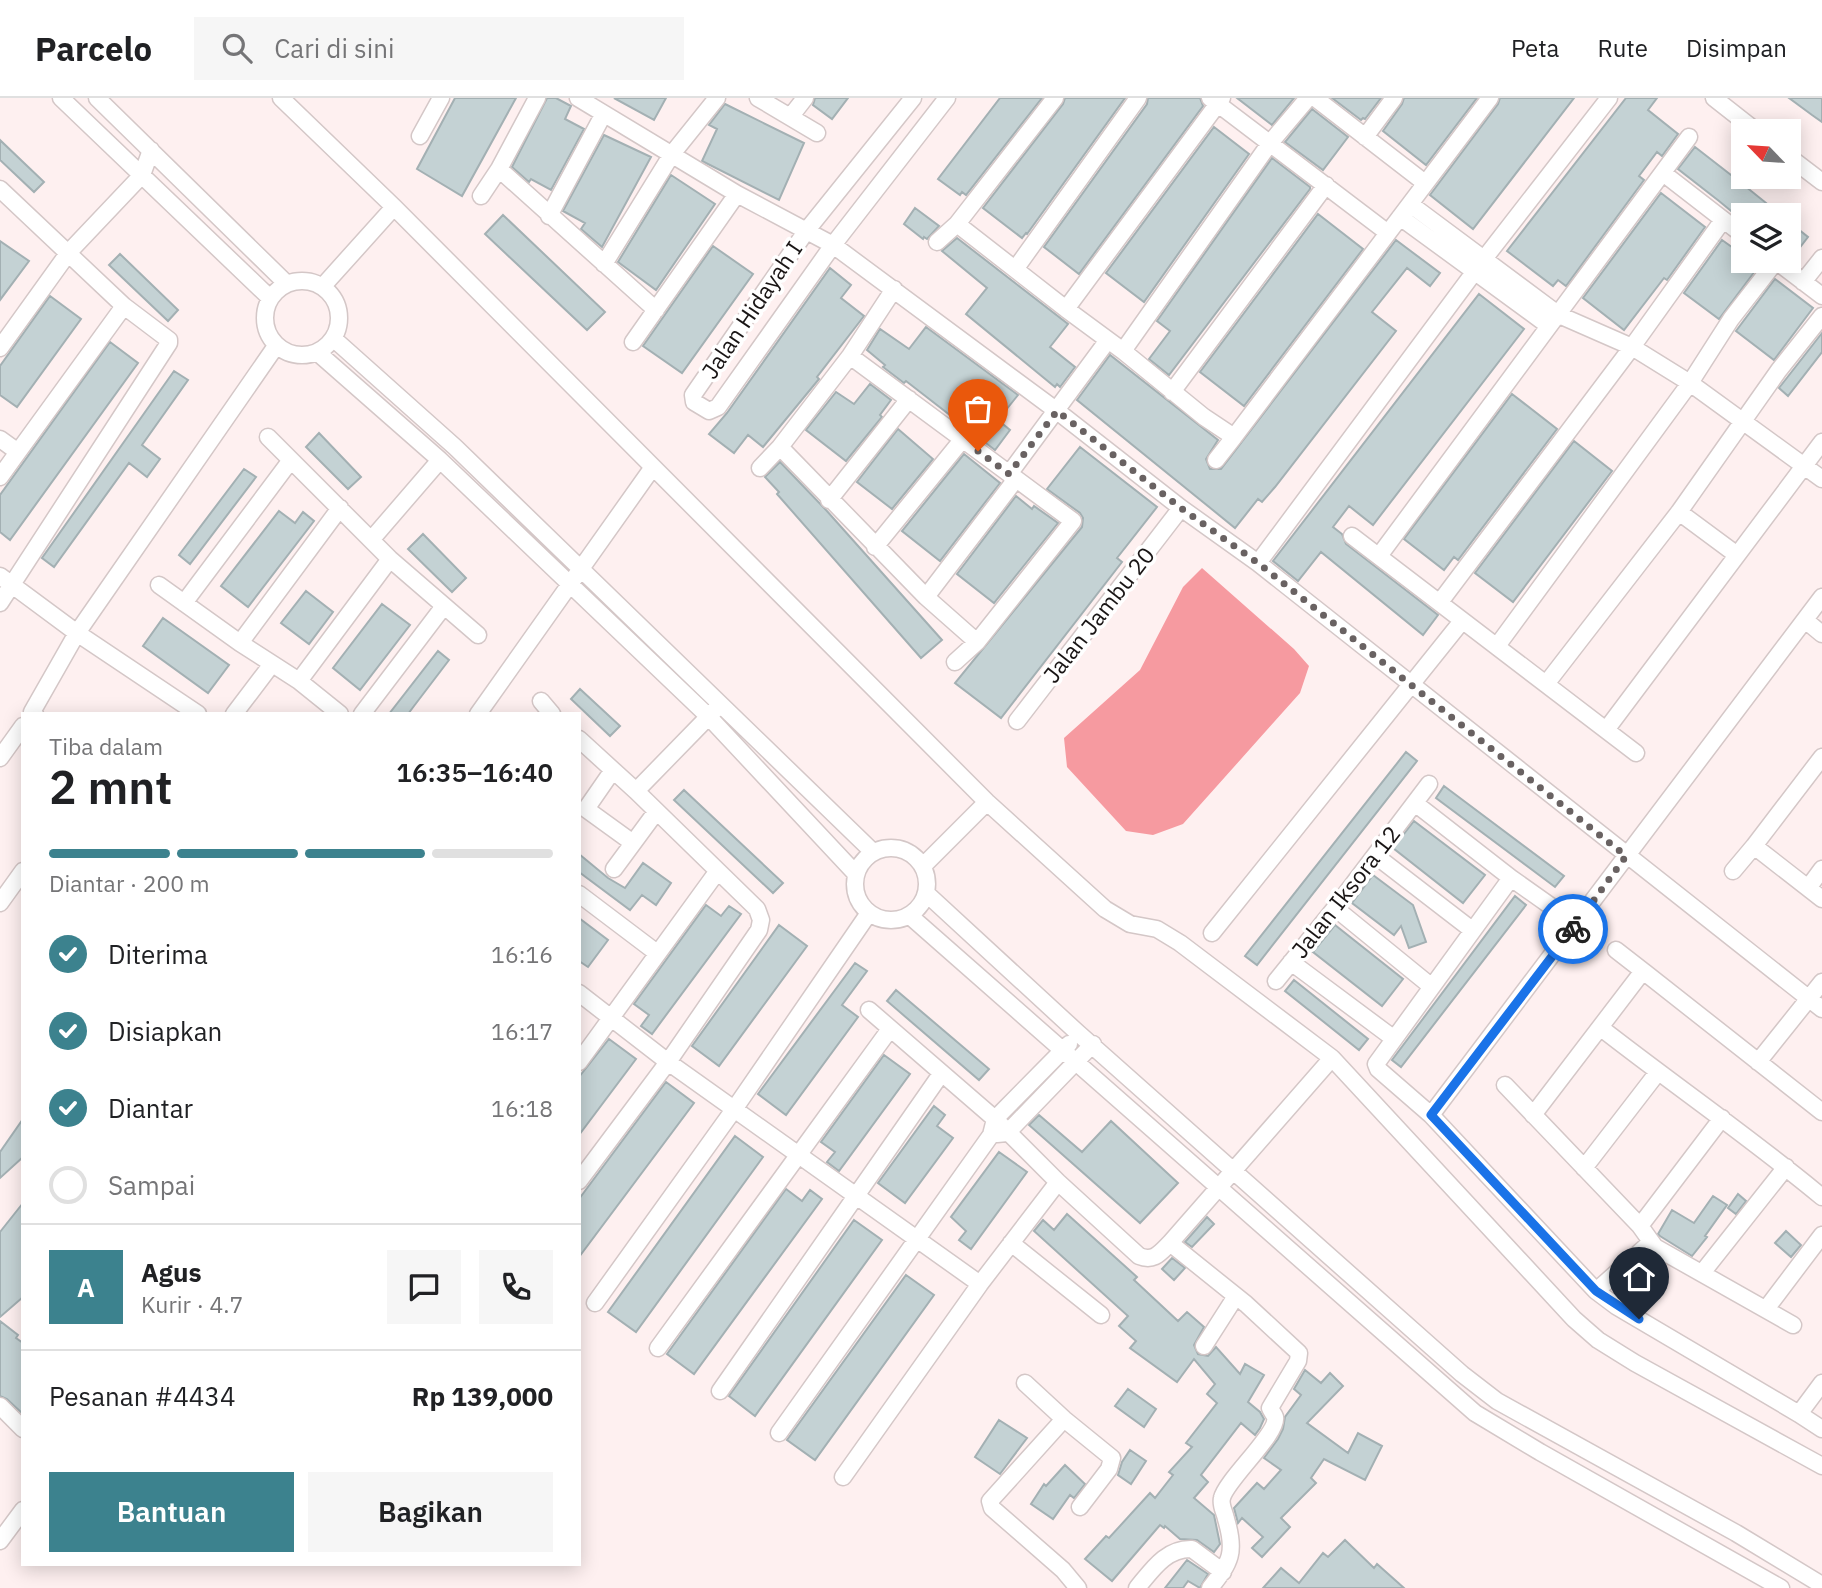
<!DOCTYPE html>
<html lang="id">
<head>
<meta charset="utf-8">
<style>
  body { margin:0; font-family:"IBM Plex Sans",sans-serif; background:#f6f6f6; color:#202124; height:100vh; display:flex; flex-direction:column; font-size:26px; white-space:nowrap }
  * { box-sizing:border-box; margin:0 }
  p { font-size:23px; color:#757577 }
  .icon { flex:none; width:38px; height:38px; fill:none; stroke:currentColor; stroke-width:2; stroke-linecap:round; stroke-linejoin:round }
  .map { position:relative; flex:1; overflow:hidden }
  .panel { position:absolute; left:21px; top:614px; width:560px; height:854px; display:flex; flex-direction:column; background:#fff; border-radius:0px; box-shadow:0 4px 18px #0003 }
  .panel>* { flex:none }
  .needle { width:46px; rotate:295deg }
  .controls { position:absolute; left:1731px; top:21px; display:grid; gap:14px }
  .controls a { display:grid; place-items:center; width:70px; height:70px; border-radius:0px; background:#fff; box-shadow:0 4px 18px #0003; font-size:35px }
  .pin { position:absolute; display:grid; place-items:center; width:60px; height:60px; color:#fff; margin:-72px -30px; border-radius:50% 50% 50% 0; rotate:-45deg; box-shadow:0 0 7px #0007 }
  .pin .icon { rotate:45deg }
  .courier { position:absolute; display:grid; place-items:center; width:70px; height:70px; margin:-35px; border:5px solid #1a73e8; border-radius:50%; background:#fff; color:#222; box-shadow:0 2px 9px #0007 }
  .headline em { font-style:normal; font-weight:600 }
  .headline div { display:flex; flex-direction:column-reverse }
  .headline { display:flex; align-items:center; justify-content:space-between; height:119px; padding:0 28px }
  h1 { font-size:46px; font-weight:600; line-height:52px }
  .bar { display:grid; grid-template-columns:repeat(4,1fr); gap:10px 7px; align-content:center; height:84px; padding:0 28px }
  .bar i { height:9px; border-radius:5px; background:#e0e0e0 }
  .bar .selected { background:#3c828e }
  .bar p { grid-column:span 4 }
  .line { display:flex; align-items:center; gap:18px; padding:0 28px; border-top:2px solid #e0e0e0 }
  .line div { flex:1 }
  .round { display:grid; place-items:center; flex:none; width:74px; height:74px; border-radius:0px; background:#f6f6f6 }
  ol { padding:0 28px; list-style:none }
  li { display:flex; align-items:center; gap:21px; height:77px }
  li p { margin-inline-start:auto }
  li .icon { padding:7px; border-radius:50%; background:#3c828e; color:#fff; stroke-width:4 }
  li:last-child { color:#757577 }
  li i { width:38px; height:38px; border:4px solid #e0e0e0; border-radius:50% }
  .cta { display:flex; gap:14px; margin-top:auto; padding:14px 28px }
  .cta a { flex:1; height:80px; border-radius:0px; background:#3c828e; color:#fff; font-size:28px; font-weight:600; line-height:80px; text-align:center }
  .cta a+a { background:#f6f6f6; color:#202124 }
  header { display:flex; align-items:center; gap:42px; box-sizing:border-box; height:98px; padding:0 35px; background:#fff; border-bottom:2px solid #e0e0e0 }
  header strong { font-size:33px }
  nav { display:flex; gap:38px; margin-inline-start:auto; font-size:24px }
  .search { width:490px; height:63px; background:#f6f6f6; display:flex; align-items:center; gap:18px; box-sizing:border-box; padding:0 24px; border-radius:0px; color:#757577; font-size:26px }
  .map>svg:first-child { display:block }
  .water { fill:#f69aa0 }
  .building { fill:#c4d2d4; stroke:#a3b0b3; stroke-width:2 }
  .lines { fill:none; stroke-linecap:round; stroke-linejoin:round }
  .minor-casing { stroke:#d4c7c7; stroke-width:19 }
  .minor { stroke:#fff; stroke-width:16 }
  .done { stroke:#696262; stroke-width:7; stroke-dasharray:0 12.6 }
  .route { stroke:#1a73e8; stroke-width:9 }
  .labels { text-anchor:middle; stroke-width:7; stroke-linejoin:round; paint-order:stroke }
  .street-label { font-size:23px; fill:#191515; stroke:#fff }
</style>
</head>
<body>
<header>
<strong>Parcelo</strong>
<div class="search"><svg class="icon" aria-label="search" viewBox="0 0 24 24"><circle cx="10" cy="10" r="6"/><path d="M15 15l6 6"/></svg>Cari di sini</div>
<nav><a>Peta</a><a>Rute</a><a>Disimpan</a></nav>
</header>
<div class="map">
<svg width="1822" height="1490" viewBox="0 0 1822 1490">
  <rect width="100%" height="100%" fill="#fef0f0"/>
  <!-- water -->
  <path class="water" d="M1202,470l92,81 15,17 -9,27 -117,131 -30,11 -27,-4 -59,-64 -3,-29 76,-68 43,-83z"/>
  <!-- building -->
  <path class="building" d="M455,0h61l-54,98 -45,-27z
    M547,0h9l15,8 -6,13 19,10 -33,61 -20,-11 -2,3 -17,-15z
    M614,0h52l-12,22z
    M815,0h33l-16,21 -19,-14z
    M1000,0h42l-76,97 -4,-3 -2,3 -22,-16z
    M1065,0h60l-98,136 -1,-1 -4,5 -39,-30 80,-104z
    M1148,0h52l3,8 -124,168 -35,-27 103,-143z
    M1237,0h57l-22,27z
    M1332,0h49l-16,21 -2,-1 -2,2z
    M1404,0h73l-51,67 -43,-34 19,-27z
    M1500,0h74l-101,131 -43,-34 68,-91z
    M1626,0h31l-9,12 30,24 -16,22 -5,-4 -18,24 5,4 -78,106 -8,-6 -5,6 -46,-35z
    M1789,0h33v24l-10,-7z
    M725,6l79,39 -25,57 -77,-39 15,-32 -8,-4z
    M1312,11l36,28 -25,33 -38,-28z
    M1214,29l35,27 -105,148 -38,-29z
    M604,37l47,22 -49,90 -21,-18 4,-6 -22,-12z
    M0,42l44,42 -10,10 -34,-32z
    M1695,49l45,35 41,33h-45l-17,-14 -41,-32z
    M1272,60l38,29v2l-141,186 -20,-16 21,-28 -13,-10z
    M671,77l44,29 -59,86 -38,-28z
    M1661,95l44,34 -38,53 -3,-2 -40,52 -41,-32z
    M915,110l24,18 -12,13 -3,-2 -1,2 -19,-15z
    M1318,116l45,35 -119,157 -44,-34z
    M503,117l102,97 -18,18 -102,-96z
    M1788,123l20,16 -17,22 -3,-2z
    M957,140l111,86 -18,23 25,20 -15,20 -3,-3 -2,3 -89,-73 21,-26 -45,-37z
    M1396,142l44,33 -10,13 -23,-18 -35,44 24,19 -121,156 -13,15 -4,-3 -23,29 -158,-128 33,-45 108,85 -12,19 4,10h11z
    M1722,142l21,15v6h7l8,6 -39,52 -35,-26z
    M0,143l29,20 -29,39z
    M713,148l40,28 -71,99 -39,-27z
    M120,156l58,56 -10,11 -59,-56z
    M830,170l21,17 -10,13 23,18 -47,61 2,2 -56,68 -15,-12 -14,18 -25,-19 18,-21z
    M1775,181l38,29 -39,52 -38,-29z
    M1479,196l45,35 -151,196 -24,-19 -16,21 9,7 4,10 92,71 -15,20 -102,-83 -23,29 -25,-20z
    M50,198l31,23 -64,88 -17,-12v-29z
    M926,229l92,68 -20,25 12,10 -15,20 -89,-69 -2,2 -21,-16 2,-2 -18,-15 13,-21 29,20z
    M1822,235v19l-34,44 -9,-8z
    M110,244l28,21 -128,177 -10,-8v-37z
    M174,273l14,9 -46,65 18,14 -13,18 -18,-14 -75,104 -12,-9z
    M870,286l21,16 -11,15 2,2 -36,44 -40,-31 30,-38 18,12z
    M1512,296l45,35 -99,131 -4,-3 -10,13 -40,-31z
    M898,331l35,30 -41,50 -35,-27z
    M319,335l42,44 -13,12 -42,-42z
    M1574,343l38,30 -99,131 -38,-29z
    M1080,349l77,60 -40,51 5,4 -121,156 -46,-35 127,-156 1,-9 -3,-5 -33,-24z
    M964,356l36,29 -60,78 -38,-30z
    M780,364l46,48 116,130 -21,18 -144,-164 2,-2 -14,-15z
    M244,371l12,8 -66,87 -11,-9z
    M1016,398l16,13 2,-3 24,17 -64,80 -37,-29z
    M279,413l16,12 8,-11 11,9 -66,86 -27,-21z
    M423,436l43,44 -14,14 -44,-43z
    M306,493l27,21 -24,32 -28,-21z
    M382,506l28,21 -50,65 -27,-22z
    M163,520l66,47 -21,28 -65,-47z
    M438,553l11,9 -35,46 -6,8h-19z
    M580,591l40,37 -10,10 -39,-37z
    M1406,654l11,9 -160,204 -12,-9z
    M1444,688l120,90 -9,11 -119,-89z
    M684,692l99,93 -10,10 -99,-93z
    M1414,723l71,54 -22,28 -70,-55z
    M579,756l29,24 17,10 18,-25 28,20 -15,22 -14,-10 -12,15 -51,-38z
    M1373,777l40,30 13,37 -17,6 -8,-22 -7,9 -42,-32z
    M1515,798l11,9 -125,162 -9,-7z
    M706,807l15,11 8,-10 12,8 -89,120 -11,-8 8,-11 -15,-11z
    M579,820l29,22 -20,27 -9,-6z
    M779,827l28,21 -88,120 -27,-20z
    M1335,827l68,54 -21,27 -69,-54z
    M855,865l12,8 -25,34 16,12 -72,98 -28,-21z
    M1294,882l74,59 -9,11 -74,-59z
    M896,892l93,79 -10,11 -92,-79z
    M609,941l27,20 -57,76v-58z
    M884,957l26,19 -71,97 -12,-9 8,-10 -14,-10z
    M666,984l28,21 -115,154v-58z
    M934,1008l11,9 -8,11 16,12 -48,65 -27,-20z
    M1039,1017l43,37 29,-31 67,62 -38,40 -111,-98z
    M23,1021v38l-23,21v-26z
    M735,1038l28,21 -127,175 -28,-20z
    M999,1054l28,20 -56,77 -12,-9 7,-9 -15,-14z
    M786,1091l16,12 8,-11 12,9 -128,175 -27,-20z
    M1738,1096l8,7 -10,13 -8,-6z
    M1713,1098l14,9 -22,31 2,1 -15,19 -32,-20 -2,-2 14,-24 22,13z
    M23,1105v94l-23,20v-85z
    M1067,1116l70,63 -3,3 44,41 9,-9 17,15 -10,18 4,9 10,2 8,-9 24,27 5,-10 19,11 -16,27 12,10 4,7 -4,9 -5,7 -14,-12 -40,52 7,7 -14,16 20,17 6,29 -6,8 -17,-12 -17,-1 -15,-13 -1,2 -4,-3 -48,56 -27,-22 21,-23 3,2 41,-45 5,5 18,-23 -4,-3 23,-25 -6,-4 31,-40 -10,-9 8,-10 -21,-25 -17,23 -47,-34 6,-7 -17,-15 9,-10 -94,-85 9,-11 11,10z
    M1207,1119l7,7 -22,23 -7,-5z
    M854,1122l28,20 -127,176 -26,-20z
    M1786,1133l15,14 -10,12 -16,-14z
    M1172,1160l13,10 -11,12 -12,-11z
    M906,1177l28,20 -119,165 -28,-20z
    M0,1223l18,14 -2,3 7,5v71l-16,-15 -7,-3z
    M1305,1272l16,13 9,-10 13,13 -36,37 41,30 10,-20 24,13 -17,34 -41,-21 -13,19 5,5 -35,35 9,9 -28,30 -10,-9 11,-11 -21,-19 -4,5 -4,-15 23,-25 7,6 17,-19 -17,-12 14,-19 5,-10 2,-12 16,-22 -7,-6z
    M1128,1291l28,20 -12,18 -29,-21z
    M999,1322l28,18 -27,36 -25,-17z
    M1130,1352l16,11 -15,23 -13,-9 4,-13z
    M1065,1367l20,19 -11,14 -4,-3 -17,24 -22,-15 13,-20 2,2z
    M1345,1442l29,28 3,-4 27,24h-141l18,-20 18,15 24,-30 5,4z
    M1187,1462l21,14 -8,14 -12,-7 -5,7h-18z"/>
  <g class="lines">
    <!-- minor casing -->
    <g class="minor-casing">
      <path id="minor" d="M61,0l209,200
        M97,0l189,185
        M281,0l113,109 593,595 118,107 25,15 27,5 23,14 152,115 -162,185c-10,10 -16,19 -31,13l-81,-74 -63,-63 -126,-109
        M578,0l159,96 96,51 224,166 124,97 77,55 226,-304 125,-161
        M758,0l59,35
        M913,0l-106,132 -114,165 1,7 15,9 9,-4 115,-162 114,-147
        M1055,0l-98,126 109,85 57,42 81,66 30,20 256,-339
        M1210,0l178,135
        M1315,0l110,85
        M1714,0l42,33
        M791,18l14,-18
        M420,38l21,-38
        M1365,39l29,-39
        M1788,58l34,26
        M499,71l157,141
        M1663,75l80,62
        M0,91l124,117 45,34v3l-169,260
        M481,98l18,-27 38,-71
        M1410,106l149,111 73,32 58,36 132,96
        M549,118l54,-101
        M1400,119l149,109
        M937,144l20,-18
        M1776,163l46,35
        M604,166l68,-110 45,-56
        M1016,170l122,-170
        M265 220a37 37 0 1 1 74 0a37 37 0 1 1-74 0Z
        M1803,184l19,-24
        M323,188l71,-79
        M894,191l-44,67 -70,91 146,150 51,45
        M1066,211l156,-211
        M334,241l121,108 418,405
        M633,244l104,-148
        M0,250l69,-96 73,-77 9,-25
        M1123,253l147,-208 38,-45
        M317,254l123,108 268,256 148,158
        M850,258l223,165 -96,121 -22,20
        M1172,294l154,-207
        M268,339l122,122 88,76
        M0,341l18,13 -18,25
        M18,354l106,-146
        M1216,362l18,-23
        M760,370l20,-21
        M1009,376l99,-134
        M829,402l80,-101
        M1679,414l58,43
        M1352,438l284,217
        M371,442l69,-80
        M875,449l87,-107
        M1379,458l310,-419
        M1258,465l564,446
        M0,478l77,57 121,81
        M159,487l81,58 59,38 41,33
        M926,499l90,-118
        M1822,499l-391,518 165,176 20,15 183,108 23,-31
        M1440,504l192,-255 91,-127
        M184,505l107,-143
        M1805,522l17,14
        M240,545l100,-135
        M1497,548l193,-263 41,-64 45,-58
        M299,583l91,-122
        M1546,586l133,-172 100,-142 43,-54
        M541,603l11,13
        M35,616l-3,-2 45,-79 199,-287
        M234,616l38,-50
        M362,616l82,-108
        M478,616l175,-247
        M1017,623l164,-213
        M1606,632l216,-288
        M579,641l57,52 121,118 4,11 -2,10 -91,132 -89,119
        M1822,659l-68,89 68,53
        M0,660l23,-32
        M613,672l-27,39 47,34
        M636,693l79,-81
        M1416,706l95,74 65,46
        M855 786a36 36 0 1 1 72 0a36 36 0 1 1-72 0Z
        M1376,758l96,74
        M923,768l64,-64
        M614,771l42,-57
        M1733,773l21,-25
        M1808,790l14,-19
        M579,796l78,59
        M927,796l151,139 384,341 35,27 239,132 86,52
        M0,805l23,-32
        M1335,810l97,79
        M910,818l565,497 65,39 241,136
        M1212,835l250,-312
        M1616,852l27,21
        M1291,864l102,76
        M1276,883l59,-73 94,-124
        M579,895l89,69 312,222
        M1601,930c73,57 150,110 221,169
        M1332,960l242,261 24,21 37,23 187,103
        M579,964l138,-190
        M1758,964l64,-80
        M1505,987l135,141 15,21 138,78
        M1431,1017l-53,-46 -2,-5 135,-186
        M1533,1017l110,-144 179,141
        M997,1036l10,-1 86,-89
        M1584,1070l74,-96
        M1640,1128l82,-108
        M1011,1145l90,72
        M1170,1145l76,61 53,49 -1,8 -28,47c1,3 4,6 5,9 4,16 -49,63 -53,81 -2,7 3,15 4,21 10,33 5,43 -16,69
        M1702,1175l84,-106
        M1596,1193l55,-49
        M595,1205l140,-195 134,-195
        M1616,1208l39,-59
        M1766,1211l56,-74
        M1204,1248l32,-50
        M658,1250l232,-319
        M1025,1285l39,36 48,39 -3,11 -29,38
        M720,1293l221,-317
        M0,1308l23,23
        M1799,1316l23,15
        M1064,1321l-74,82 2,7 71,62 15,18
        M779,1335l212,-298 4,-16 74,-75
        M843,1379l137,-193 78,-102
        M0,1443l23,-31
        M1137,1490c15,-18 29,-40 55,-39l31,23"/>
    </g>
    <!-- minor -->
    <use href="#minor" class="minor"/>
  </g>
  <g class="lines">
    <!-- done -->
    <path class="done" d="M978,353l31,23 48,-63 124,97 77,55 368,293 -53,73"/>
    <!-- route -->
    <path class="route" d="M1573,831l-142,186 165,176 43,28"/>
  </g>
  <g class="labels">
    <!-- street labels -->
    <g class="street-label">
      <text transform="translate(752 212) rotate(-56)" y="8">Jalan Hidayah I</text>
      <text transform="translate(1099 517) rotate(-52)" y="8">Jalan Jambu 20</text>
      <text transform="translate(1346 794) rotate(-52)" y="8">Jalan Iksora 12</text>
    </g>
  </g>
</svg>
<div class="controls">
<a><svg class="needle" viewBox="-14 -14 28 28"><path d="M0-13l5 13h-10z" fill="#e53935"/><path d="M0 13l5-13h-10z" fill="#757577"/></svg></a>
<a><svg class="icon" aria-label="layers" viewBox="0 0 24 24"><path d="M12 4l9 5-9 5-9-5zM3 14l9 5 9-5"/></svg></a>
</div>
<div class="pin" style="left:978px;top:353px;background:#ea580c"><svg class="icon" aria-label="bag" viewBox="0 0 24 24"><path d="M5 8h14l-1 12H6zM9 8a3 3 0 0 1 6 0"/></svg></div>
<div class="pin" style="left:1639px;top:1221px;background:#1f2937"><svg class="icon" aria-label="home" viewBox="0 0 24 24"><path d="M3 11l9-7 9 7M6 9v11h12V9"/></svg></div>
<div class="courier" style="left:1573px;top:831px"><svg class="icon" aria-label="bike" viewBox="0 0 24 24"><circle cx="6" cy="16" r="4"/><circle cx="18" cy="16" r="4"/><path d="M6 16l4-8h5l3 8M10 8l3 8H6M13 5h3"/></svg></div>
<section class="panel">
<div class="headline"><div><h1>2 mnt</h1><p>Tiba dalam</p></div><em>16:35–16:40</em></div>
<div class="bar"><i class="selected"></i><i class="selected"></i><i class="selected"></i><i></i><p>Diantar · 200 m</p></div>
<ol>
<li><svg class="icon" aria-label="check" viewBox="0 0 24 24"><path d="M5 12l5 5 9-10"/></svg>Diterima<p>16:16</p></li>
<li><svg class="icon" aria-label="check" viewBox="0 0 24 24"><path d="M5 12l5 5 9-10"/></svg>Disiapkan<p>16:17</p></li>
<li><svg class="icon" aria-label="check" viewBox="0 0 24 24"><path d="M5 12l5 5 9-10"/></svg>Diantar<p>16:18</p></li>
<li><i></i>Sampai</li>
</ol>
<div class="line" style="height:126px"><b class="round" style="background:#3c828e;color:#fff">A</b><div><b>Agus</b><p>Kurir · 4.7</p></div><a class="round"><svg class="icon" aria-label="chat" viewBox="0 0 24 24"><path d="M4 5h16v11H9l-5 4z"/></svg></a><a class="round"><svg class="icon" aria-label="phone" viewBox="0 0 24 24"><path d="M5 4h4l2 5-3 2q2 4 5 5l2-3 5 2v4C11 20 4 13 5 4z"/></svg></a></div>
<div class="line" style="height:91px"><div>Pesanan #4434</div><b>Rp 139,000</b></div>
<div class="cta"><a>Bantuan</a><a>Bagikan</a></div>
</section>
</div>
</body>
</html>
